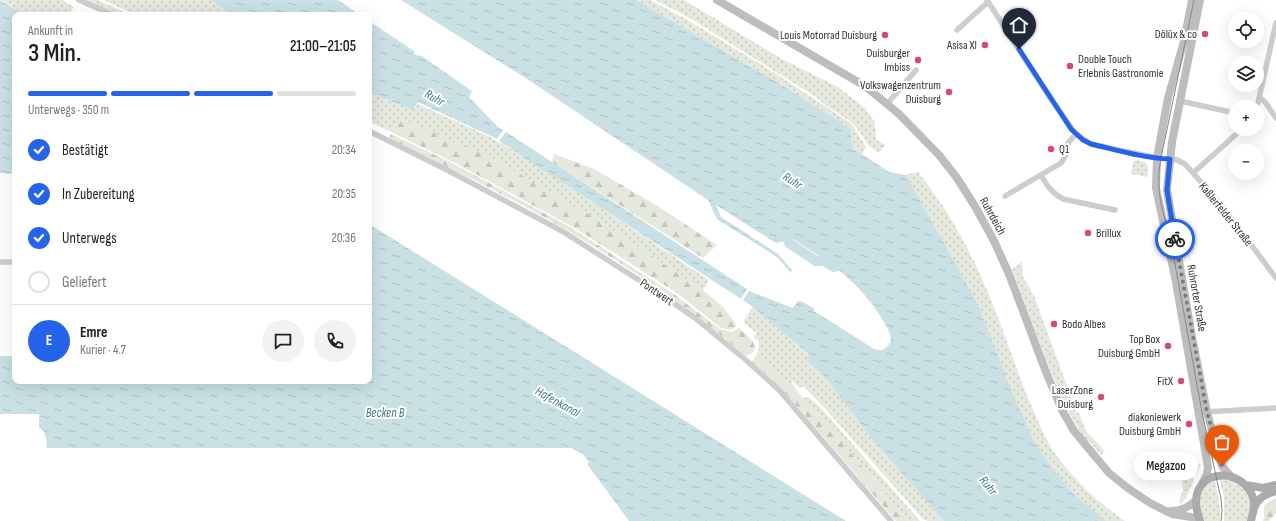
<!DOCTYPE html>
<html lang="de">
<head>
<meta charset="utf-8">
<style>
  body { margin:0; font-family:"Sofia Sans Condensed",sans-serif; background:#f2f2f2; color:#222; height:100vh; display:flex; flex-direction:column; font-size:15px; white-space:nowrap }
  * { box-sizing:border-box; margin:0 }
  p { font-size:13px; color:#767676 }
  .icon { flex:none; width:22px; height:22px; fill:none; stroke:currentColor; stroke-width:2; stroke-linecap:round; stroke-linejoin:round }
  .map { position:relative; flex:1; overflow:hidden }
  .drawer { position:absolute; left:12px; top:12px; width:360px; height:372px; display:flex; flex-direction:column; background:#fff; border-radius:8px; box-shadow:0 4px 16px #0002 }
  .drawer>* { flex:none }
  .tools { position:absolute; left:1228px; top:12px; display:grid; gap:8px }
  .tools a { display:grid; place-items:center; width:36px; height:36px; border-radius:50%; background:#fff; box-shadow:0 4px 16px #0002; font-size:20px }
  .pin { position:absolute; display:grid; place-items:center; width:34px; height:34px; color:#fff; margin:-41px -17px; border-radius:50% 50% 50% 0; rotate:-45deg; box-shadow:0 0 4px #0007 }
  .pin .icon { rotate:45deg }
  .courier { position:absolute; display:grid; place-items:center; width:40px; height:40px; margin:-20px; border:3px solid #2563eb; border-radius:50%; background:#fff; color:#222; box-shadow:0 1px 5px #0007 }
  .bubble { position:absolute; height:28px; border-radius:14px; background:#fff; box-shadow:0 4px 16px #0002; font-size:13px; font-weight:600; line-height:28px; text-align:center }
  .head em { font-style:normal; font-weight:600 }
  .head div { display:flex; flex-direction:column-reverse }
  .head { display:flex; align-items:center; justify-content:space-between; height:68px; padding:0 16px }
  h1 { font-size:26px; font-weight:600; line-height:30px }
  .bar { display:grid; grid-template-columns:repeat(4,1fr); gap:6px 4px; align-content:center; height:48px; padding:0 16px }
  .bar i { height:5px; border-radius:3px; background:#e0e0e0 }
  .bar .on { background:#2563eb }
  .bar p { grid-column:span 4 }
  .line { display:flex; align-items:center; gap:10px; padding:0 16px; border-top:1px solid #e0e0e0 }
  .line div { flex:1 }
  .round { display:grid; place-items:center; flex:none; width:42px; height:42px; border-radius:21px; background:#f2f2f2 }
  ol { padding:0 16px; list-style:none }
  li { display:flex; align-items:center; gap:12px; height:44px }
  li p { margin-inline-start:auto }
  li .icon { padding:4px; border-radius:50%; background:#2563eb; color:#fff; stroke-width:4 }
  li:last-child { color:#767676 }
  li i { width:22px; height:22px; border:2px solid #e0e0e0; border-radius:50% }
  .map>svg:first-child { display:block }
  .grass { fill:url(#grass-dots) }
  .forest { fill:url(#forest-firs) }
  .water { fill:url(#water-ripples) }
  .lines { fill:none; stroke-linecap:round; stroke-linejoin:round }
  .river { stroke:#c9e0e5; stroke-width:10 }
  .minor { stroke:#cdcdcd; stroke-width:5.5 }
  .secondary { stroke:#bdbdbd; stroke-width:8 }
  .primary { stroke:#ababab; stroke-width:8 }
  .tram { stroke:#888; stroke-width:1 }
  .done { stroke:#7a7a7a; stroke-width:4; stroke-dasharray:0 7.2 }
  .route { stroke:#2563eb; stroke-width:5 }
  .poi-dot { fill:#d44b70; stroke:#fff; stroke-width:1.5 }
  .labels { text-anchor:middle; stroke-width:4; stroke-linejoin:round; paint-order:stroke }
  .poi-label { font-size:12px; fill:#333; stroke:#fff; text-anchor:end }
  .street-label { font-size:12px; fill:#333; stroke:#fff }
  .water-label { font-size:13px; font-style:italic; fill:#457a87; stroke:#fff }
</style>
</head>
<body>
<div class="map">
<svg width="1276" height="521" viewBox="0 0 1276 521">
  <defs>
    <pattern id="grass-dots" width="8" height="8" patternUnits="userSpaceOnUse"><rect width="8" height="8" fill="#e5e8dd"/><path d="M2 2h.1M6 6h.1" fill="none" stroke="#c5c7be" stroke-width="1.8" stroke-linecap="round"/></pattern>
    <pattern id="forest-firs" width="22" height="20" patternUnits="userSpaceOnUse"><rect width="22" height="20" fill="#e5e8dd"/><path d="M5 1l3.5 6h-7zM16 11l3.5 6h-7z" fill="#c5c7be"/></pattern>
    <pattern id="water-ripples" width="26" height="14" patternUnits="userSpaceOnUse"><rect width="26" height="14" fill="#c9e0e5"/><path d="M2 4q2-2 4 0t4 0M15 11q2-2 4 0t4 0" fill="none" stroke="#adc1c5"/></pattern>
  </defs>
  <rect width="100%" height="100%" fill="#fff"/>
  <!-- grass -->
  <path class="grass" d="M2,0h60l12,7 -5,8h-44z
    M85,0h13l33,15h-12z
    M103,0h107l24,15h-98z
    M636,0h14l36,19 89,54 77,51 14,23 -4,7 -9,-6 -3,-20 -73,-46z
    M655,0h29l98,59 56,28 27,21 9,13 2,11v7l9,6 -6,8 -10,-7 -16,-23 -29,-19 -8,-7 -128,-80z
    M369,92l44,18 5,-6 72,33 45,27 174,116 -6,10 -106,-71 -103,-60 -97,-39 -6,12 -22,-11z
    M1136,160l9,2 3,4v11l-17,-3 2,-12z
    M918,172c30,38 54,80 72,126 15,35 26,72 41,107 6,13 11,27 18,39 12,20 28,37 45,53 10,8 20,17 31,24h-19l-9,-7 -21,-18 -22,-26 -19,-27 -22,-49 -35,-90 -72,-129z
    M1022,262v11l2,5 10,18 43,117h2l7,18 19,20 -4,4 -12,-14 -2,1c-20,-28 -32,-60 -45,-93 -10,-26 -20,-53 -30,-80z
    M753,306l56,50 -3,5 17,14 52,68 69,78h-16l-5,-2 -101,-114 -19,-19 -3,2 -8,-7 -1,2c5,5 7,10 12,15l5,-1 12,10 100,114h-12l-88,-105 -62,-64 1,-10 -5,-5 3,-4 -11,-8 -2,-4z
    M1201,464l-4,9 -12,2v-7l6,-3z
    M1192,476l2,4 -8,18 -7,7 1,-8 3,-6 -1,-13z
    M1219,479c22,0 39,21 28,42h-23v-24z
    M1215,480l5,27v14h-17l-5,-14 5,-20z"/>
  <!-- forest -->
  <path class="forest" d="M397,120l10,1 87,38 103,60 106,71 19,16 15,19 -6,5 -10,-2 -44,-35 -104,-66 -118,-64 -64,-31z
    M391,134l63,30 118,64 103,67 45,34 12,3 7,-4c8,7 27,21 7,28 -57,-48 -118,-90 -183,-128 -56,-33 -116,-61 -174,-90z
    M554,154l40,15 62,36 61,40 -14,13 -151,-96z
    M758,352l62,64 88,105h-12l-115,-133 -29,-26z
    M1276,498v15l-7,8h-6c4,-15 -6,-14 13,-23z"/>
  <!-- water -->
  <path class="water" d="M0,0l25,15h-10v159l-15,-1z
    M210,0h128l22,15h-126z
    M401,0h235l141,82 73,46 3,20 36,24 17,3 72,129 35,90 22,49 19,27 22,26 30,25h-162l-69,-78 -52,-68 -17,-14 3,-6 -56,-48 -10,-7 6,-9 44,17 5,-7 5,1 12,7 -1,2 60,38c4,1 7,2 11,-1 10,-6 5,-16 0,-24 -23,-41 -54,-61 -92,-85l-17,4 -60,-38 5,12 57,37 14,16 -1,3 -14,-16 -60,-38 -9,-19 -184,-123z
    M369,21l45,30v3l5,2 1,-1 52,36 -3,6 29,30 5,3 -6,9 -79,-37 -5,8 -44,-18z
    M506,132l241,157 -6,10 -242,-158z
    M369,224l477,297h-217l-42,-57 2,-2 -6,-8 -12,-6h-524c-1,-9 0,-16 -8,-21v-13h-39v-58h15v25h354z"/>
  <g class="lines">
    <!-- river -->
    <path class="river" d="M788,240l1,3 27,18h8l10,6h1"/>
    <!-- minor -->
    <path class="minor" d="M79,0l34,15
      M987,0l63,98 26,36 15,10 66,14
      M957,30l31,-28
      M1260,98l5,4 11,16
      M1180,101l55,12
      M887,104l29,-34
      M1257,107l19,-84
      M369,131l80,40 113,60 94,60 39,27 52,43 32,29 112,131
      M1170,159l7,1 8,4 8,9 29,33 54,72
      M1193,173l49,-44
      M1041,175c6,11 11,18 22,24l52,11
      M1005,196l56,-33 5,-8 2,-12 8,-9
      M0,262h15
      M1204,412l72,-4"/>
    <!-- secondary -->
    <path class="secondary" d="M717,0l148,86 34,28 40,41 18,23 19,30 18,33 15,33 37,98 16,38 12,21 35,42 20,16 21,14 22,11 19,3 7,4
      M1192,0l-8,41 -16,57 -11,60 -1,30 20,94 32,185 -1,7 -5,10
      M1200,0l-28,142 -5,48 25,147 15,75 15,54 6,7 4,4
      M1171,511c10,0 17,-3 24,-10"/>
    <!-- primary -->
    <path class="primary" d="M1246,485l17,3 13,-3
      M1254,508c5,-11 11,-14 22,-17
      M1200,521c-21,-56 49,-58 54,-18 1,6 -2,12 -3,18"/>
    <!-- tram -->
    <path class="tram" d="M1194,0l-33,158 -2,13v19l2,14 10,38 31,170 19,87 1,11 -1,11"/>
  </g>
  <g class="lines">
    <!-- done -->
    <path class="done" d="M1175,239l32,173 15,54"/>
    <!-- route -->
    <path class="route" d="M1019,49l52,80 12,11 8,4c26,6 52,14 79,15l-3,31 8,49"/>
  </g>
  <!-- markers -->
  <g class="poi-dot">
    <circle cx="1205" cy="34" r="4"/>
    <circle cx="885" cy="35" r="4"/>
    <circle cx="985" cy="45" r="4"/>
    <circle cx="918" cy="60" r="4"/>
    <circle cx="1070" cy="66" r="4"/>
    <circle cx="949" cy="92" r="4"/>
    <circle cx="1051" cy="149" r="4"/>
    <circle cx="1088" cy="233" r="4"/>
    <circle cx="1054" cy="324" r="4"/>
    <circle cx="1168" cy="346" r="4"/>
    <circle cx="1181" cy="381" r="4"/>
    <circle cx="1101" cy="397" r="4"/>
    <circle cx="1189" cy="424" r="4"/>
  </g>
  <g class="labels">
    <!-- poi labels -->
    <g class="poi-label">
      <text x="1197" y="38">Dölüx &amp; co</text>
      <text x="877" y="39">Louis Motorrad Duisburg</text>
      <text x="977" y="49">Asisa XI</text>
      <text x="910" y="57">Duisburger<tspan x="910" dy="14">Imbiss</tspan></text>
      <text x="1078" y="63" text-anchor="start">Double Touch<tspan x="1078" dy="14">Erlebnis Gastronomie</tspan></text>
      <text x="941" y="89">Volkswagenzentrum<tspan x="941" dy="14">Duisburg</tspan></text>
      <text x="1059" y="153" text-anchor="start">Q1</text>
      <text x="1096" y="237" text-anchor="start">Brillux</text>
      <text x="1062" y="328" text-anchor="start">Bodo Albes</text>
      <text x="1160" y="343">Top Box<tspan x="1160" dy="14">Duisburg GmbH</tspan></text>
      <text x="1173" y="385">FitX</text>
      <text x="1093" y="394">LaserZone<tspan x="1093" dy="14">Duisburg</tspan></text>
      <text x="1181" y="421">diakoniewerk<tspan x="1181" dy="14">Duisburg GmbH</tspan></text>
    </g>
    <!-- street labels -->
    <g class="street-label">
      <text transform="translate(1226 214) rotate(51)" y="4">Kaßlerfelder Straße</text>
      <text transform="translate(993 216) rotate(61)" y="4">Ruhrdeich</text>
      <text transform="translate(657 292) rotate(34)" y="4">Pontwert</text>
      <text transform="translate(1197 298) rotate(80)" y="4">Ruhrorter Straße</text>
    </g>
    <!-- water labels -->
    <g class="water-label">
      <text transform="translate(435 97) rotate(30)" y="5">Ruhr</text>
      <text transform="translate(793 180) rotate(33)" y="5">Ruhr</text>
      <text transform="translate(558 401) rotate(29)" y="5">Hafenkanal</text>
      <text x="385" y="417">Becken B</text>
      <text transform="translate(989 485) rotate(51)" y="5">Ruhr</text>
    </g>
  </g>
</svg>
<div class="tools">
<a><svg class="icon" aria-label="locate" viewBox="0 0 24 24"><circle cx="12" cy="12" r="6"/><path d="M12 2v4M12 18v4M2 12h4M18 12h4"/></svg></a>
<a><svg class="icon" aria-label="layers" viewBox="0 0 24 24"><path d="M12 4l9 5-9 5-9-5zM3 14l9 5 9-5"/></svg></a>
<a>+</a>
<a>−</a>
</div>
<div class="pin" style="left:1222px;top:466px;background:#ea580c"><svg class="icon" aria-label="bag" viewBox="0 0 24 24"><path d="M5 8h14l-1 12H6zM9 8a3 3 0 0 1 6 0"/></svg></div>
<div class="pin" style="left:1019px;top:49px;background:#1f2937"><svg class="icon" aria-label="home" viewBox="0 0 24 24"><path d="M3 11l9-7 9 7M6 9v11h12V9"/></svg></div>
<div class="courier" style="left:1175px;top:239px"><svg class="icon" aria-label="bike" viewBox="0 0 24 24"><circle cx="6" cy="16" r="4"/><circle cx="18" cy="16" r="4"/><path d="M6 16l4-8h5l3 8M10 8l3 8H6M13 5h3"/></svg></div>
<div class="bubble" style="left:1134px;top:452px;width:64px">Megazoo</div>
<section class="drawer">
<div class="head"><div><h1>3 Min.</h1><p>Ankunft in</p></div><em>21:00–21:05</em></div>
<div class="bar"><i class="on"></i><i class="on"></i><i class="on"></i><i></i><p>Unterwegs · 350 m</p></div>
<ol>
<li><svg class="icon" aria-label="check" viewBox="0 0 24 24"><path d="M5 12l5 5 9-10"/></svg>Bestätigt<p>20:34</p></li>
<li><svg class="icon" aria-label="check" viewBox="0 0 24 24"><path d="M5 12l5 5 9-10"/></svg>In Zubereitung<p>20:35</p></li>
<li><svg class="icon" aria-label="check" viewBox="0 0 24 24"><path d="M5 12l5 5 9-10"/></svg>Unterwegs<p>20:36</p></li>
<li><i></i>Geliefert</li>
</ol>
<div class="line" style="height:72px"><b class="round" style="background:#2563eb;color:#fff">E</b><div><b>Emre</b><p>Kurier · 4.7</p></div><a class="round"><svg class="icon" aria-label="chat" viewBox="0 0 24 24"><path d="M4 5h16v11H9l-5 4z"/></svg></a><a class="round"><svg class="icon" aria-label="phone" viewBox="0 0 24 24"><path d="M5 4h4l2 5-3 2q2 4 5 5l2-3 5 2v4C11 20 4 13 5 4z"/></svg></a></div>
</section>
</div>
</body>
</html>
